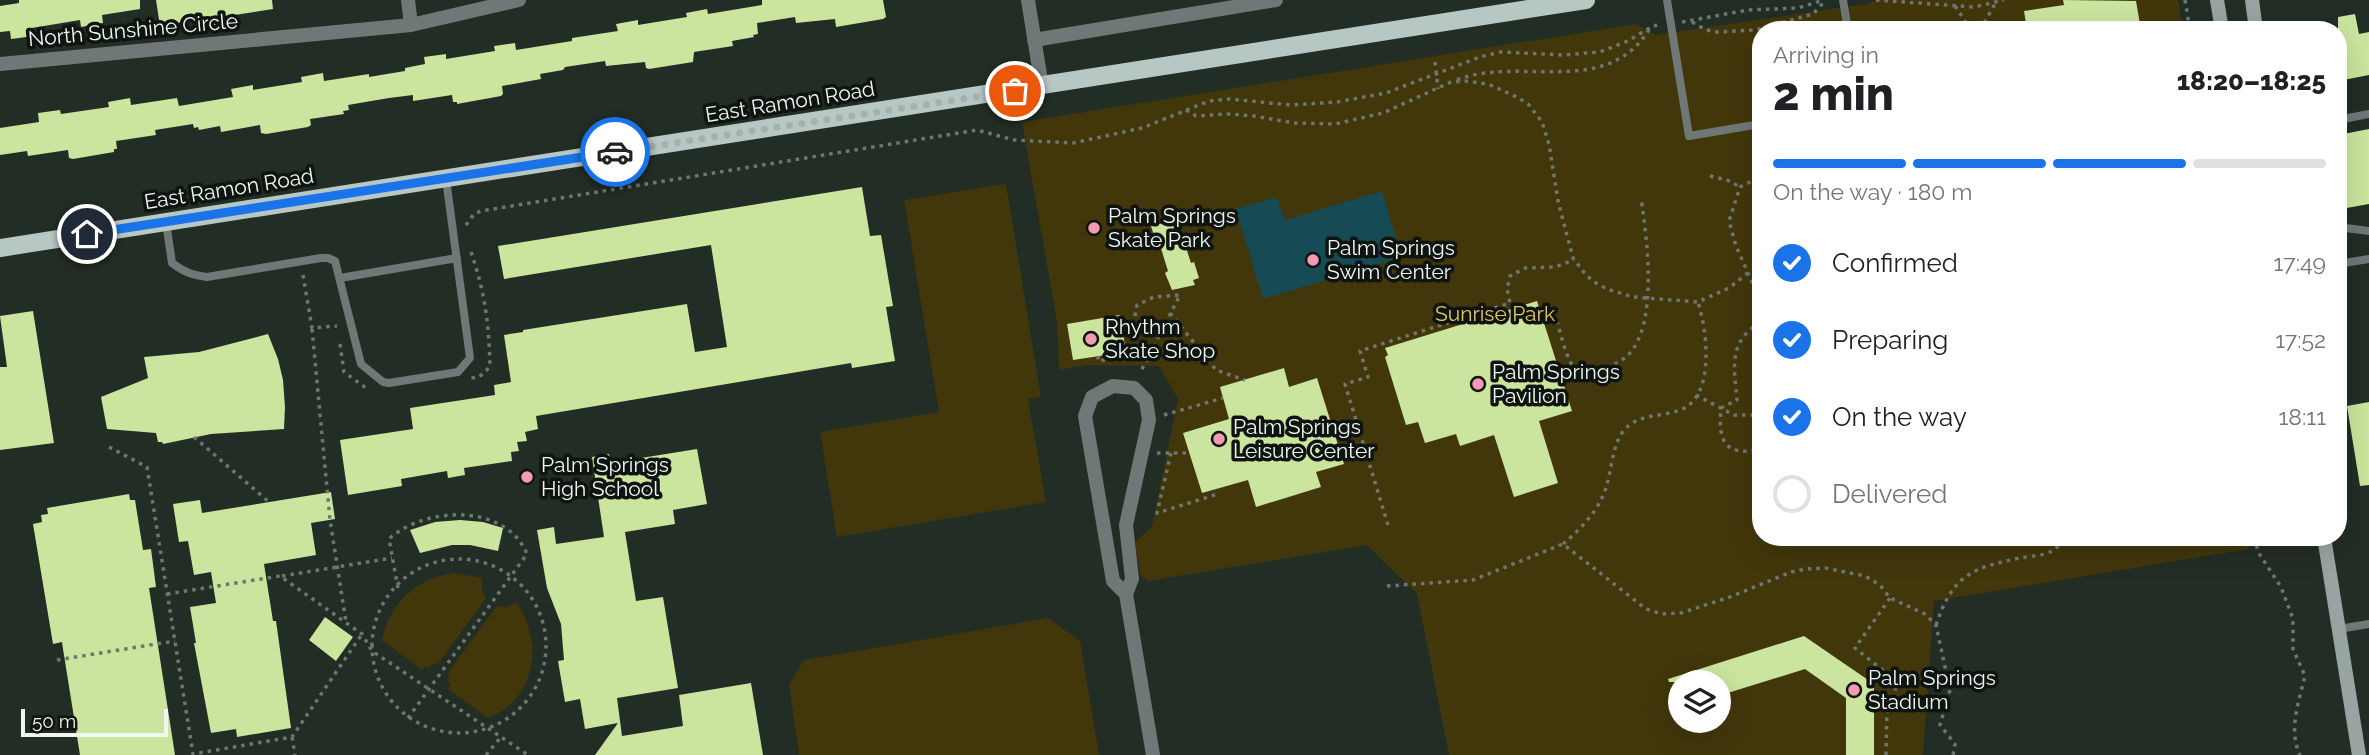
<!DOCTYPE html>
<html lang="en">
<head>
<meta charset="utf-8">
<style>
  body { margin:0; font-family:Raleway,sans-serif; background:#f6f6f6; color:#202124; height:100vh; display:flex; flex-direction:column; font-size:26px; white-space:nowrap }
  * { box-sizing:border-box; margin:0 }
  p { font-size:23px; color:#757577 }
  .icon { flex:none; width:38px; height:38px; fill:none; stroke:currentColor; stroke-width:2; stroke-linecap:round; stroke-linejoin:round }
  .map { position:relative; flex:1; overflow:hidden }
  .side { position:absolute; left:1752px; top:21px; width:595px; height:525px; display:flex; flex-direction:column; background:#fff; border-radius:28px; box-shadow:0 7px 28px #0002 }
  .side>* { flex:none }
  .fabs { position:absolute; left:1668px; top:670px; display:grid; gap:14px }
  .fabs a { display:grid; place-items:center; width:63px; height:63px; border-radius:50%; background:#fff; box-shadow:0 7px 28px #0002; font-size:35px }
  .scale { position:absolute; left:21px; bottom:18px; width:147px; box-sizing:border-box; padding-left:7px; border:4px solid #eff7f1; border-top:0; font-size:19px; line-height:24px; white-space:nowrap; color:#eff7f1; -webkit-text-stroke:5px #0f1410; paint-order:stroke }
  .pin { position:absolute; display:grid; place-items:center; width:60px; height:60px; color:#fff; margin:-30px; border:4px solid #fff; border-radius:50%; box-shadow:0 2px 7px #0007 }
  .courier { position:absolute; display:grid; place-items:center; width:70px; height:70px; margin:-35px; border:5px solid #1a73e8; border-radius:50%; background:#fff; color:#222; box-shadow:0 2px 9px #0007 }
  .overview em { font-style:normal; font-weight:800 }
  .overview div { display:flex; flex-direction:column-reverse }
  .overview { display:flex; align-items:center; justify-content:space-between; height:119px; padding:0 21px }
  h1 { font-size:46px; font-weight:800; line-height:52px }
  .bar { display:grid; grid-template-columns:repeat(4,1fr); gap:10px 7px; align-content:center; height:84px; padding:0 21px }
  .bar i { height:9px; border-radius:5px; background:#e0e0e0 }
  .bar .active { background:#1a73e8 }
  .bar p { grid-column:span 4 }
  ol { padding:0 21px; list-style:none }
  li { display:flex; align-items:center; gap:21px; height:77px }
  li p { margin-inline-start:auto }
  li .icon { padding:7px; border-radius:50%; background:#1a73e8; color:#fff; stroke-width:4 }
  li:last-child { color:#757577 }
  li i { width:38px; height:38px; border:4px solid #e0e0e0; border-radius:50% }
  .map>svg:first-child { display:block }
  .green { fill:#42360b; fill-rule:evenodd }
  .water { fill:#164a55 }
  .building { fill:#cbe49e }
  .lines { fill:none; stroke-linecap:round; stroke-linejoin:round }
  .path { stroke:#6d776f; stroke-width:3.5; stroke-dasharray:3.5 5; stroke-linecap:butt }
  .service { stroke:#707877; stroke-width:8 }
  .minor { stroke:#707877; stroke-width:14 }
  .secondary { stroke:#98a4a2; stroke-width:14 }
  .primary { stroke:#b7c7c4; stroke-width:18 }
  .done { stroke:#a7b0aa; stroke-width:7; stroke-dasharray:0 12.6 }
  .route { stroke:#1a73e8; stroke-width:9 }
  .poi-dot { fill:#f19ab2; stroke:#0f1410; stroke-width:2.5 }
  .labels { text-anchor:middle; stroke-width:7; stroke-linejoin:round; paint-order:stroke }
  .street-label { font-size:21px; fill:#eff7f1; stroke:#0f1410 }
  .poi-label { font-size:21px; fill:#eff7f1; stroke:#0f1410; text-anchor:start }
  .park-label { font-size:21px; fill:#e3c661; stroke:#0f1410 }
</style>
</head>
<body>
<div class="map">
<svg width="2369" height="755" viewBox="0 0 2369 755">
  <rect width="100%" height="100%" fill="#222d25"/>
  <!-- green -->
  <path class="green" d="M1877,0h301l5,30h-423v507h488v12l-314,52 -11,154h-474l-32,-161 -50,-49 -219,36 -8,-7 -5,-32 17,-15 26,-128 -19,-33 -74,-1 -26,5 -2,-48 -35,-200 614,-98 19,11 211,-31zM1680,682h38v39h-38z
    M1006,184l35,213 -13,2 18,103 -209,35 -17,-105 119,-20 -35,-212z
    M456,573l26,5v12l4,8 -47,65 -8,2 -2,3 -4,-2 -3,4 -40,-30c8,-38 35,-63 74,-67z
    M517,603c27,39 19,97 -29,115l-40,-29 3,-4 -3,-4 1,-10 48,-65 9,1z
    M1048,618l32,23 19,114h-300l-10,-71 15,-24z"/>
  <!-- water -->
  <path class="water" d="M1382,191l20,66 -139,42 -27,-90 41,-12 8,23z"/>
  <!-- building -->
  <path class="building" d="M19,0h121v9l-38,6 1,8 -22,4 -1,-7 -48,8 2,8 -23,3 -1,-8 -10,1v-26l19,-3z
    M156,0h116l1,9 -45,7 1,7 -21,3 -1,-8 -47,8z
    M762,0h121l3,17 -3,2 -47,8 -1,-8 -39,4 -1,-6 -38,6 1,11 -5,1 1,2 -22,4 1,5 -39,6 -1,10 -44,7 -3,-1 -1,-6 -39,4 -1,-5 -40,6 -2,3 -23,4 1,5 -39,7 1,8 -2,2 -44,8v-2h-4l-1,-7 -39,6v-6l-24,3 -41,7 1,5 -6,1 1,3 -34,5 1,6 -3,2 -42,7 -5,-1 -1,-8 -39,7 -1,-6 -21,4 -1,-3 -4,1 -1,-4 -38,6 1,5 -40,6 1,8h-3v3l-41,7 -4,-1 -1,-8 -40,6 -1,-5 -27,4v-27l39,-6 -1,-9 22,-3 1,4 48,-7 -1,-5 22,-4 1,7 46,-7 2,8 54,-9 -2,-8 22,-4v5l49,-8 -1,-5 22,-4 1,8 45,-7v3l36,-6v-3l20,-4 -1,-7 22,-3v5l49,-8 -1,-5 21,-3 1,7 56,-9v-3l46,-7 -2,-7 22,-4v5l49,-8 -1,-4 21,-4 1,5 54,-9z
    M2063,0l73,1 5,29h-114l-3,-19 40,-6z
    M2355,14l4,20 10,-2v43l-31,6v-64z
    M2369,129v75l-28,5 -3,-17v-57z
    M862,187l8,49 11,-1 12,71 -7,1 9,54 -43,7 -1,-5 -315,53 2,13 -13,3 2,9 -10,1 2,9 -8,1 1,9 -48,7 1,7 -17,3 -1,-7 -46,8 1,7 -54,9 -8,-55 73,-11 -3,-21 85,-13 -1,-10 17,-3 -7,-47 19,-3v-2l164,-26 8,48 32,-5 -16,-102 -207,34 -6,-33z
    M1177,220l14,43 3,-1 5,16 -6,2 2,5 -23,5 -7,-17 3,-2 -9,-29h-3l-5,-16z
    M1537,301l35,110 -33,10 19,62 -44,14 -20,-62 -34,11 -4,-12 -31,9 -7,-21 -12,3 -21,-68 3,-2 -3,-7z
    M33,311l21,132 -54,7v-83h7l-7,-51z
    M1120,315l6,37 -53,8 -6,-36z
    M268,334l10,25 5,21 2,27 -1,22 -73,5 -48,10 -1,-2h-4l-2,-9 -49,-4 -6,-32 47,-19 -4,-21 55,-5z
    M1284,368l5,19 28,-9 27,86 -28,8 5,15 -65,20 -8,-27 -46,13 -19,-60 46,-14 -9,-32z
    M2369,402v83l-9,1 -13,-80z
    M697,449l10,55 -34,6 2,14 -50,8 11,69 27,-4 15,91 -61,10 5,38 61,-10 -4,-31 72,-12 12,72h-168l23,-32 -33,6 -5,-30 -15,3 -7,-41 6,-1 -3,-36 -14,-36 -10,-58 17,-3 2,17 48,-7 -12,-80 17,-3 1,9z
    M331,492l4,27 -24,4 5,32 -52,9 9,57h3l15,107 -54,9 -1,-8 -25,4 -17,-90h2l-6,-36 26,-4 -5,-31 -17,3 -6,-34 -9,1 -6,-38 27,-4 2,13z
    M129,494l1,6h5l8,50 8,-1 5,38 -7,1 26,167h-95l-17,-106 -1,-7 -9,2 -20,-120 9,-2 -1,-7 7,-1 -1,-6z
    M460,520l23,2 20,6 -5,23 -28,-6h-18l-32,8 -10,-23 25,-8z
    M325,617l28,20 -17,24 -27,-21z
    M1804,636l70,48v71h-28v-57l-41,-29 -87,27v-14h-49l-1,-3z"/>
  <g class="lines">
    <!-- path -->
    <path class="path" d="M1876,0l98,7 30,-7
      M2185,0l5,30
      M1955,6l16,24
      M1682,22l66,-12 50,-2 26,-8
      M1692,22l14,8 11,2 38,-2 58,-16 11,-12
      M1980,30l15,-26
      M1435,62l3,27
      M1457,80c62,-25 150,20 193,-52
      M1186,110l10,6 31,-2 27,2 40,7 41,1 48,-11 68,-31 14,-1 23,3 31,14 10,7 13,17 7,22 9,57 15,57 13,17 10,8 11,6 26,8 65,5 31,-14 20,-16 11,-5
      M1710,176l17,4 13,7
      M1758,178l-18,9 -11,34 7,25 24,54
      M466,225l8,-11 7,-3 496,-81 37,10 59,3 69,-15 67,-27 20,-2 62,6 46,-3 49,-9 94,-36 21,-5 62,3 37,-3 28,-11 23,-14 6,-2
      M471,252c14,41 18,71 19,115l-11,10 -8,1
      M303,275l9,53 25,-2
      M1170,313l46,57 29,10
      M1135,316l2,-11 17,-8 26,-2 -40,78
      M1557,321c3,11 11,44 20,50 6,4 14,1 21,-1 10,-3 21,-7 29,-14 32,-30 20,-118 14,-158
      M1760,322c-32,21 -26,44 -23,78l-16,8c-3,33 3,48 39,42
      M312,329l18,191 16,102
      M340,344l4,28 22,16
      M1098,356v5l51,-9
      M1696,395l38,20h26
      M1164,415l59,-17
      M194,437l75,65
      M109,447l38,20 46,287 99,-17 70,-103
      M1157,453h33
      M1171,453l-14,60 61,-19
      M1388,525l-43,-141 23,-7 -8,-26 150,-48 -3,-14 3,-13 15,-8 30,-1 19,-7
      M2256,537v8l4,10 21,32 12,32v30l12,27c-6,25 -17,54 -5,79
      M1563,544c19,-16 38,-36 44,-60 5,-16 5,-36 15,-51 12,-19 39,-16 58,-23 36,-13 27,-80 18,-108
      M372 646a87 87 0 1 1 174 0a87 87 0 1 1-174 0Z
      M282,576l110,-18
      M1387,586l86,-6 90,-36 83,65 16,5 19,-1 49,-16 61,-25 14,-3 20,-1 40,8 15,9 10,13 35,16 11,11 14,65 -10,35 15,19 -2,11
      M398,588l-9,-49c36,-33 117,-36 138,15l-119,164
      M167,594l113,-18 82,58 10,17 156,104
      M1936,625c17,-50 35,-57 84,-67 10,-2 23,-2 32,-7 6,-4 12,-9 18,-14
      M57,660l118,-19
      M292,737l3,18
      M486,755l15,-18
      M1886,755l1,-48 9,-10 -1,-17 -40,-32 35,-50"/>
    <!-- service -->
    <path class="service" d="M1667,0l22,136 71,-12
      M1843,0l5,30
      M2338,120l31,-6
      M2338,221l8,7 23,3
      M166,222l6,41c12,9 20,12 35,14l114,-19h7l7,3 26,103 22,18 6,1 69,-11 12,-14 -24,-179
      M2338,264l31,-5
      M340,278l117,-20
      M2339,629l30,-5"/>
    <!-- minor -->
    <path class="minor" d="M408,0l3,25
      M1028,0l14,87
      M1034,40l242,-40
      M0,64l411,-39 108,-25
      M1126,594l-13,-13 -28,-165 7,-19 21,-11 21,2 12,12 3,20 -23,105 6,54 -6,15 27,161"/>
    <!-- secondary -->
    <path class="secondary" d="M2217,0l5,30
      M2252,0l4,30
      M2324,537l35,218"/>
    <!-- primary -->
    <path class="primary" d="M0,248l1586,-248"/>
  </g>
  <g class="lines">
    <!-- done -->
    <path class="done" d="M615,152l400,-61"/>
    <!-- route -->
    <path class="route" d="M87,234l528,-82"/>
  </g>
  <!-- markers -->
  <g class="poi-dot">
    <circle cx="1094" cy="228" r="7"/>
    <circle cx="1313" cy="260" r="7"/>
    <circle cx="1091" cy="339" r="7"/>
    <circle cx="1478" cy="384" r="7"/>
    <circle cx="1219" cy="439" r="7"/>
    <circle cx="527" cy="477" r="7"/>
    <circle cx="1854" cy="690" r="7"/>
  </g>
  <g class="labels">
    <!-- street labels -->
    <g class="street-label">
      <text transform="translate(133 30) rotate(-5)" y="7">North Sunshine Circle</text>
      <text transform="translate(790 102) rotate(-9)" y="7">East Ramon Road</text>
      <text transform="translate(229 189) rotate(-9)" y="7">East Ramon Road</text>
    </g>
    <!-- poi labels -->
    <g class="poi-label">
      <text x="1108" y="223">Palm Springs<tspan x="1108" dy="24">Skate Park</tspan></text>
      <text x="1327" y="255">Palm Springs<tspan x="1327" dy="24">Swim Center</tspan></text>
      <text x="1105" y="334">Rhythm<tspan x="1105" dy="24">Skate Shop</tspan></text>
      <text x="1492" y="379">Palm Springs<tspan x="1492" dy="24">Pavilion</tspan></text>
      <text x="1233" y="434">Palm Springs<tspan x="1233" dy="24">Leisure Center</tspan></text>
      <text x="541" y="472">Palm Springs<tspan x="541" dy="24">High School</tspan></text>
      <text x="1868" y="685">Palm Springs<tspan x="1868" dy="24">Stadium</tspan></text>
    </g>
    <!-- park labels -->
    <g class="park-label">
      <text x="1495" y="321">Sunrise Park</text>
    </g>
  </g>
</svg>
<div class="fabs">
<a><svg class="icon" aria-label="layers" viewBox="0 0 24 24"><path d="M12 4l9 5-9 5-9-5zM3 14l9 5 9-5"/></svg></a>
</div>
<div class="scale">50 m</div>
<div class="pin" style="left:1015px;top:91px;background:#ea580c"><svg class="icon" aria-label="bag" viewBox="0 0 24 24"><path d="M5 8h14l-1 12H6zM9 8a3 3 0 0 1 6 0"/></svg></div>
<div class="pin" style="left:87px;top:234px;background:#1f2937"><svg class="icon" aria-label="home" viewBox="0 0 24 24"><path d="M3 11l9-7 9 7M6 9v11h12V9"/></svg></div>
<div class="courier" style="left:615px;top:152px"><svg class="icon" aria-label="car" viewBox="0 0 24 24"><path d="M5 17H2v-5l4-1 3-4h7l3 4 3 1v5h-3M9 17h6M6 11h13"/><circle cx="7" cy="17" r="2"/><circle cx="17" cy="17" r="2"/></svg></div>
<section class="side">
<div class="overview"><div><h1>2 min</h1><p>Arriving in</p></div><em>18:20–18:25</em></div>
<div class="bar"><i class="active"></i><i class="active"></i><i class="active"></i><i></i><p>On the way · 180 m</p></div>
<ol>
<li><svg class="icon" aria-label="check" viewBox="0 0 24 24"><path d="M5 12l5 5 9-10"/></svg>Confirmed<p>17:49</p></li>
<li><svg class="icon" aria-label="check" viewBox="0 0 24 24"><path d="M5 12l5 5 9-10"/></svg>Preparing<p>17:52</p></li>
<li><svg class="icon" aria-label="check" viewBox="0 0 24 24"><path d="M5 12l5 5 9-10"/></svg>On the way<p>18:11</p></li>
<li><i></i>Delivered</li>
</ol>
</section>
</div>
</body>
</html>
